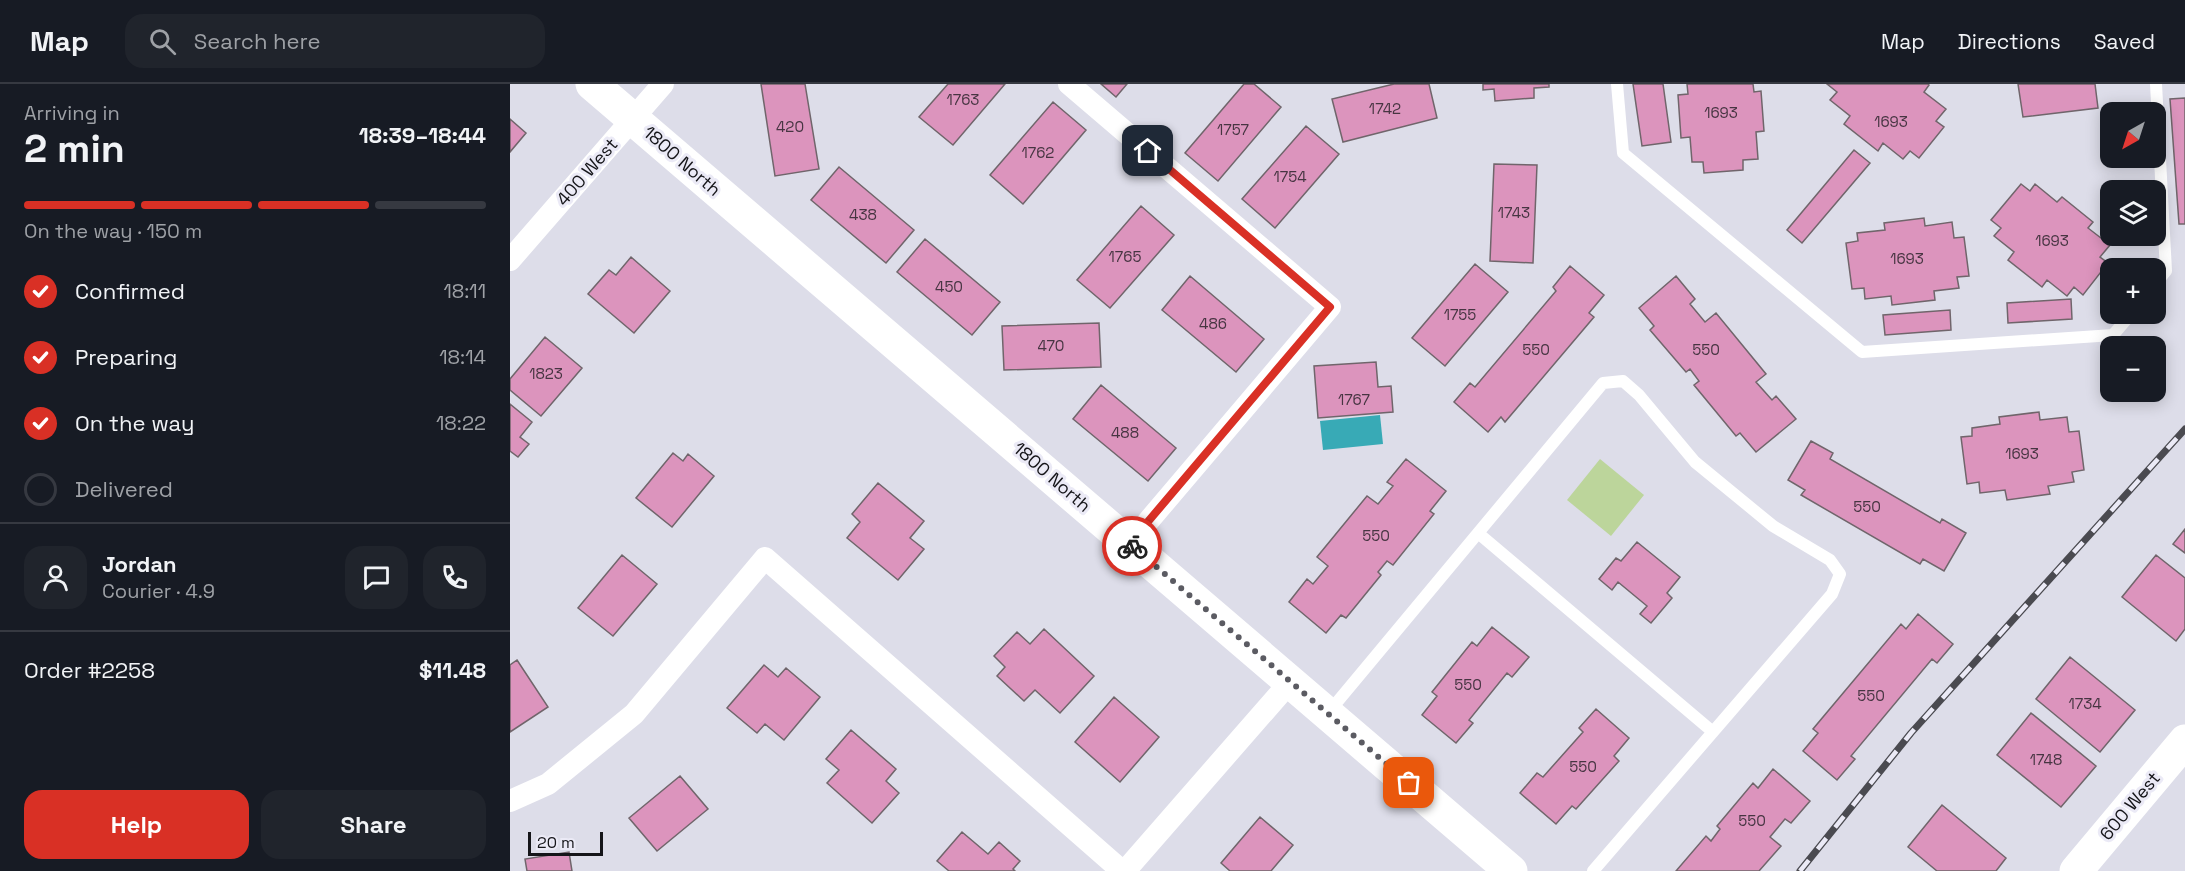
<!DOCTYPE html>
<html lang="en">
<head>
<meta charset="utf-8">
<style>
  body { margin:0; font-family:"Space Grotesk",sans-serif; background:#20242c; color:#f1f3f6; height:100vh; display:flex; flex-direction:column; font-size:22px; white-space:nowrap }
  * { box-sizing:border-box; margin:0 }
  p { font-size:20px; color:#9ea1a6 }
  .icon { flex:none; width:33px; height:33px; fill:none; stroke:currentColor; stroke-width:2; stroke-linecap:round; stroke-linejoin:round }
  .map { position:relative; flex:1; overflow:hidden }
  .details { display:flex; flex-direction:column; background:#171b24; width:510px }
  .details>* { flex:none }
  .needle { width:39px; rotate:219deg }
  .fabs { position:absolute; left:1590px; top:18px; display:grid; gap:12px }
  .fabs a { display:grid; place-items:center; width:66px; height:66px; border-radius:12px; background:#171b24; box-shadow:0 3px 15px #0003; font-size:30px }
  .scale { position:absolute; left:18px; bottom:15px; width:75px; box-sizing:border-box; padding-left:6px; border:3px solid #151519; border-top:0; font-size:16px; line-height:21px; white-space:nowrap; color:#151519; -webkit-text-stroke:4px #ebeaf6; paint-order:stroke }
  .pin { position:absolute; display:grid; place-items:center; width:51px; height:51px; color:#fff; margin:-26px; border-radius:12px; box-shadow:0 3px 9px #0006 }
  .courier { position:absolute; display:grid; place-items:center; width:60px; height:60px; margin:-30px; border:4px solid #d93025; border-radius:50%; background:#fff; color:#222; box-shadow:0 2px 8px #0007 }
  .overview em { font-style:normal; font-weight:600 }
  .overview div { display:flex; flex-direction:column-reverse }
  .overview { display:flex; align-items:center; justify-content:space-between; height:102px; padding:0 24px }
  h1 { font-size:39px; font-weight:600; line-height:45px }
  .bar { display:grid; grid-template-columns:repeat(4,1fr); gap:9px 6px; align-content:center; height:72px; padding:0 24px }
  .bar i { height:8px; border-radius:4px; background:#363941 }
  .bar .on { background:#d93025 }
  .bar p { grid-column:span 4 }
  .line { display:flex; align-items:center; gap:15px; padding:0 24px; border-top:2px solid #363941 }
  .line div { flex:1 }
  .round { display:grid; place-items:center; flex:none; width:63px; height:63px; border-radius:18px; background:#20242c }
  ol { padding:0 24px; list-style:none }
  li { display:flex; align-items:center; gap:18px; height:66px }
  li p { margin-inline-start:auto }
  li .icon { padding:6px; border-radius:50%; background:#d93025; color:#fff; stroke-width:4 }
  li:last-child { color:#9ea1a6 }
  li i { width:33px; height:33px; border:3px solid #363941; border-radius:50% }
  .action { display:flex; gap:12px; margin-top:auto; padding:12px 24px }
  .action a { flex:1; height:69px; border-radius:18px; background:#d93025; color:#fff; font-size:24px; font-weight:600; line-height:69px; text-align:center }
  .action a+a { background:#20242c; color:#f1f3f6 }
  header { display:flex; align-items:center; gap:36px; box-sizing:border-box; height:84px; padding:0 30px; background:#171b24; border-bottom:2px solid #363941 }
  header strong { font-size:28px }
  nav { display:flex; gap:33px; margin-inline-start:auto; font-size:21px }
  .search { width:420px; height:54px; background:#20242c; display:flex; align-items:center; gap:15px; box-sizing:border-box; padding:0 21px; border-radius:18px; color:#9ea1a6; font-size:22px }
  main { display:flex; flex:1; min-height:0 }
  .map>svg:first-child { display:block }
  .green { fill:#bcd59b }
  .water { fill:#38aab6 }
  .building { fill:#dc94bd; stroke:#70656b; stroke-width:1.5 }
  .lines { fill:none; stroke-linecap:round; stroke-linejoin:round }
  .lane { stroke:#fff; stroke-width:12 }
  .street { stroke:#fff; stroke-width:22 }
  .secondary { stroke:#fff; stroke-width:33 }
  .rail-casing { stroke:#4a4a50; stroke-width:7 }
  .rail { stroke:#ebeaf6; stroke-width:4.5; stroke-dasharray:14; stroke-linecap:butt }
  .done { stroke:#5b5b62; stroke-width:6; stroke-dasharray:0 10.8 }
  .route { stroke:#d93025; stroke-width:8 }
  .labels { text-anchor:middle; stroke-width:6; stroke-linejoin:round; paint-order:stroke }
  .number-label { font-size:15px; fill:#473542 }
  .street-label { font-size:18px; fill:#151519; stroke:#ebeaf6 }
</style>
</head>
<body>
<header>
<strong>Map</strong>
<div class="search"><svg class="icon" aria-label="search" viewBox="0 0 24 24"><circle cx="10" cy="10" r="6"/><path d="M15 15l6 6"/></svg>Search here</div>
<nav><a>Map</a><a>Directions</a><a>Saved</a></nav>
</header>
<main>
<section class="details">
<div class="overview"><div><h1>2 min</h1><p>Arriving in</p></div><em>18:39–18:44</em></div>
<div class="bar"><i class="on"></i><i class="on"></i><i class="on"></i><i></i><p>On the way · 150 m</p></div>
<ol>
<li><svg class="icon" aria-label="check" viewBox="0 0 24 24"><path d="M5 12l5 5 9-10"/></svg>Confirmed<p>18:11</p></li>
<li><svg class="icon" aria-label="check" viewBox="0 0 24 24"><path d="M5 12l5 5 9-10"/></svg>Preparing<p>18:14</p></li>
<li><svg class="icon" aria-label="check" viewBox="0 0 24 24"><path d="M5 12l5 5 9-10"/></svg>On the way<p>18:22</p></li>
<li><i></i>Delivered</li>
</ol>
<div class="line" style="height:108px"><a class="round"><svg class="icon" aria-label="person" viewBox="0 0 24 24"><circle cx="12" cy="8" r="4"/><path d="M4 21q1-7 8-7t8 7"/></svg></a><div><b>Jordan</b><p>Courier · 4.9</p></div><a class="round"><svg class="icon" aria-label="chat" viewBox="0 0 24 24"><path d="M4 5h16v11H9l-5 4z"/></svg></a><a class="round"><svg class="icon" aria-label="phone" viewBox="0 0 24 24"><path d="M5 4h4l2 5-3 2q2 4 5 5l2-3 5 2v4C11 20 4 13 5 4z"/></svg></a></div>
<div class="line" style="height:78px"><div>Order #2258</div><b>$11.48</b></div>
<div class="action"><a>Help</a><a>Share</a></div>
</section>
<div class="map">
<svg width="1675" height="787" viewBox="0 0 1675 787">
  <rect width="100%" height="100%" fill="#dddde9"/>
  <!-- green -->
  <path class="green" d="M1090,375l44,36 -33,41 -44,-36z"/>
  <!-- water -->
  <path class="water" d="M870,331l3,29 -60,6 -3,-29z"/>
  <!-- building -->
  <path class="building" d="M251,0h44l14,85 -44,7z
    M438,0h57l-52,61 -34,-28z
    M591,0h26l-11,13z
    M734,0h10l27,23 -63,74 -33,-28z
    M884,0h35l8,34 -94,24 -11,-43z
    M973,0h66v3l-15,1v10l-39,3 -1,-12 -11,1z
    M1123,0h30l8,58 -29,4z
    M1177,0h66l1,8 7,-1 3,40 -8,1 2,27 -15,1v10l-39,3 -1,-11h-11l-2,-25 -9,1 -3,-43 10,-1z
    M1317,0h101l1,1 -5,7 22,17 -10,12 8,6 -25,31 -9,-7 -7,8 -20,-16 -5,8 -34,-27 6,-8 -20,-16 7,-8z
    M1508,0h77l3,24 -75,9z
    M1675,14v126h-6l-9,-125z
    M543,18l33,28 -63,74 -33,-29z
    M0,35l16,14 -16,19z
    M796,42l33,28 -64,74 -33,-29z
    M1344,66l16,13 -68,80 -15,-13z
    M984,80l43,1 -4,98 -43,-2z
    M329,83l75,63 -28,33 -75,-63z
    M1511,100l9,7 5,-7 22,18 5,-5 31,25 -5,6 22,17 -10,12 8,6 -25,32 -9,-8 -7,9 -20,-16 -5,7 -34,-27 6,-8 -20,-16 7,-8 -10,-8z
    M631,122l33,29 -64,73 -33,-28z
    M1414,134l1,8 27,-4 2,16 10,-1 5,39 -12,1 2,11 -25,3 1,9 -43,5 -1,-9 -26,3 -1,-11 -12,1 -6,-46 12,-2 -1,-8 28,-3 -1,-7z
    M415,155l75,63 -28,33 -75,-63z
    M121,173l39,34 -36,42 -46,-39 21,-24 7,5z
    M965,180l33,28 -63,74 -33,-28z
    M1060,182l34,29 -15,18 5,4 -89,105 -4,-5 -13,15 -34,-30 16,-19 5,4 81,-96 -3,-4z
    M680,192l74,63 -28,33 -74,-62z
    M1166,192l19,23 -5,5 15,18 11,-9 50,61 -10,8 16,18 4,-4 20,23 -40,33 -16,-19 -4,3 -42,-51 5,-4 -9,-12 -4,3 -36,-42 4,-4 -15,-18z
    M1561,215l1,20 -64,4 -1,-20z
    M1440,226l1,20 -66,5 -2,-20z
    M589,239l2,44 -97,3 -2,-44z
    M35,253l37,31 -41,48 -31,-26v-11z
    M866,278l2,25 13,-1 2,26 -75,6 -4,-52z
    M591,301l75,63 -28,33 -75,-62z
    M0,320l22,18 -12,15 9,7 -11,13 -8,-6z
    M1529,328l1,8 27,-3 2,15 10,-1 5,39 -12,2 2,10 -26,4 2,8 -43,6 -2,-10 -25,3 -1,-11 -12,2 -6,-47 11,-1v-8l28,-4 -1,-7z
    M1301,357l22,12 -3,6 110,64 2,-4 24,14 -22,38 -21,-12 -3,5 -119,-69 4,-5 -17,-10z
    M163,369l10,8 5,-7 26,22 -42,51 -36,-29z
    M896,375l40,32 -16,20 4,3 -41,51 -6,-4 -9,11 3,3 -35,43 -5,-3 -15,18 -37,-31 18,-23 6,5 15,-18 -11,-9 50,-61 11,8 15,-18 -6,-4z
    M368,399l46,38 -14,17 14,11 -26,31 -51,-42 13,-16 -8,-8z
    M1675,445v24l-12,-9z
    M1127,458l43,35 -13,16 5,5 -21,25 -11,-9 7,-8 -29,-24 -6,8 -13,-11 17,-21 5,3z
    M112,471l35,29 -44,52 -35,-28z
    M1646,471l29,23v51l-9,12 -54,-44z
    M1408,530l35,30 -16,19 -5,-4 -81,97 4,3 -18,21 -34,-29 15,-18 -5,-4 88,-105 5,5z
    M982,543l37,30 -17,20 -5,-4 -38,47 4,3 -17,20 -34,-28 15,-19 -5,-4 40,-50 5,4z
    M534,545l50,47 -34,37 -25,-23 -11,11 -27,-25 8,-9 -11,-11 23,-24 13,12z
    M1560,573l65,53 -35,42 -64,-53z
    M7,576l31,47 -38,25v-67z
    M254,581l14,12 8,-9 34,29 -36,43 -19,-16 -8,9 -30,-25z
    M604,613l45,40 -39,45 -45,-40z
    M1086,625l33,29 -15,18 5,5 -43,48 -4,-3 -16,18 -36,-31 17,-20 6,4 40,-45 -4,-4z
    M1521,629l65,53 -35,41 -64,-52z
    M341,646l45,39 -10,12 13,12 -27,30 -45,-40 12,-13 -13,-11z
    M1263,685l37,32 -19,22 -6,-4 -15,18 11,9 -22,25h-83l30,-35 5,5 9,-12 -3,-3 36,-43 5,5z
    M170,692l28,33 -51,42 -28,-33z
    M1432,721l64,53 -10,13h-59l-29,-24z
    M750,733l33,28 -22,26h-41l-9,-8z
    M452,748l26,22 11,-12 21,19 -7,8 2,2h-66l-12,-10z
    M59,768l3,19h-45l-2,-12z"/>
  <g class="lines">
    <!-- lane -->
    <path class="lane" d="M1107,0l6,69 239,199 251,-17 18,-21
      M1646,199l10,-12 -10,-187
      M968,449l235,199
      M818,629l275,-330 20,-2 16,14 56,67 78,64 57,34 10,14 -8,20 -239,277"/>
    <!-- street -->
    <path class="street" d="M559,0l261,223 -201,237
      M0,176l153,-176
      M0,717l38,-17 86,-70 131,-156 357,313
      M615,787l165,-189"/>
    <!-- secondary -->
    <path class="secondary" d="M82,0l919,787
      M1566,787l109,-130"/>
    <!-- rail casing -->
    <g class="rail-casing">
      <path id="rail" d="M1290,787l111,-138 274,-304"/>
    </g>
    <!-- rail -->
    <use href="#rail" class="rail"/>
  </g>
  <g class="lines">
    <!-- done -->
    <path class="done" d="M622,462l277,237"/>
    <!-- route -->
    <path class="route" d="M622,462l-3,-2 201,-237 -182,-156"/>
  </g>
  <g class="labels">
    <!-- number labels -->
    <g class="number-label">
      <text x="453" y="21">1763</text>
      <text x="875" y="30">1742</text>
      <text x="1211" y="34">1693</text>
      <text x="1381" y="43">1693</text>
      <text x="280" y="48">420</text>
      <text x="723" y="51">1757</text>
      <text x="528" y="74">1762</text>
      <text x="780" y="98">1754</text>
      <text x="1004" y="134">1743</text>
      <text x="353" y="136">438</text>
      <text x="1542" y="162">1693</text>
      <text x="615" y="178">1765</text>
      <text x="1397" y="180">1693</text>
      <text x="439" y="208">450</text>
      <text x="950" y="236">1755</text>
      <text x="703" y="245">486</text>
      <text x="541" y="267">470</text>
      <text x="1026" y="271">550</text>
      <text x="1196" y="271">550</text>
      <text x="36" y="295">1823</text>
      <text x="844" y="321">1767</text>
      <text x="615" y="354">488</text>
      <text x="1512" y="375">1693</text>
      <text x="1357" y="428">550</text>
      <text x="866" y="457">550</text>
      <text x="958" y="606">550</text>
      <text x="1361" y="617">550</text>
      <text x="1575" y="625">1734</text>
      <text x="1536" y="681">1748</text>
      <text x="1073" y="688">550</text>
      <text x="1242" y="742">550</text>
    </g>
    <!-- street labels -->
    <g class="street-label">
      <text transform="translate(172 77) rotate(41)" y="6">1800 North</text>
      <text transform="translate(77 88) rotate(-49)" y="6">400 West</text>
      <text transform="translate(542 393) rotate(41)" y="6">1800 North</text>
      <text transform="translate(1620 722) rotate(-50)" y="6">600 West</text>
    </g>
  </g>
</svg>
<div class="fabs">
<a><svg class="needle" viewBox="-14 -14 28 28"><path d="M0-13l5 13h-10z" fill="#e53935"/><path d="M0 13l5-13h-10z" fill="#9ea1a6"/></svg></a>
<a><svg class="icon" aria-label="layers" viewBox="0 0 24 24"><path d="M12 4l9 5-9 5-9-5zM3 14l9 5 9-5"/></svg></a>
<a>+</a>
<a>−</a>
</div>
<div class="scale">20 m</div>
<div class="pin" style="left:899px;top:699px;background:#ea580c"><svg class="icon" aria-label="bag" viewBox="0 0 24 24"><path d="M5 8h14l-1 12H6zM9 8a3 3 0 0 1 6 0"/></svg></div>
<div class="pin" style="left:638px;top:67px;background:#1f2937"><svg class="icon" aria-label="home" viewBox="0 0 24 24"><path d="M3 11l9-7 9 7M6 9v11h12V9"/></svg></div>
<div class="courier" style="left:622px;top:462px"><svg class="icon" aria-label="bike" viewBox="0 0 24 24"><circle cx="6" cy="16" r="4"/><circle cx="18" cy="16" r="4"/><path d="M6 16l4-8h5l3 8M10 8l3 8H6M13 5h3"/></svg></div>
</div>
</main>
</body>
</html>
